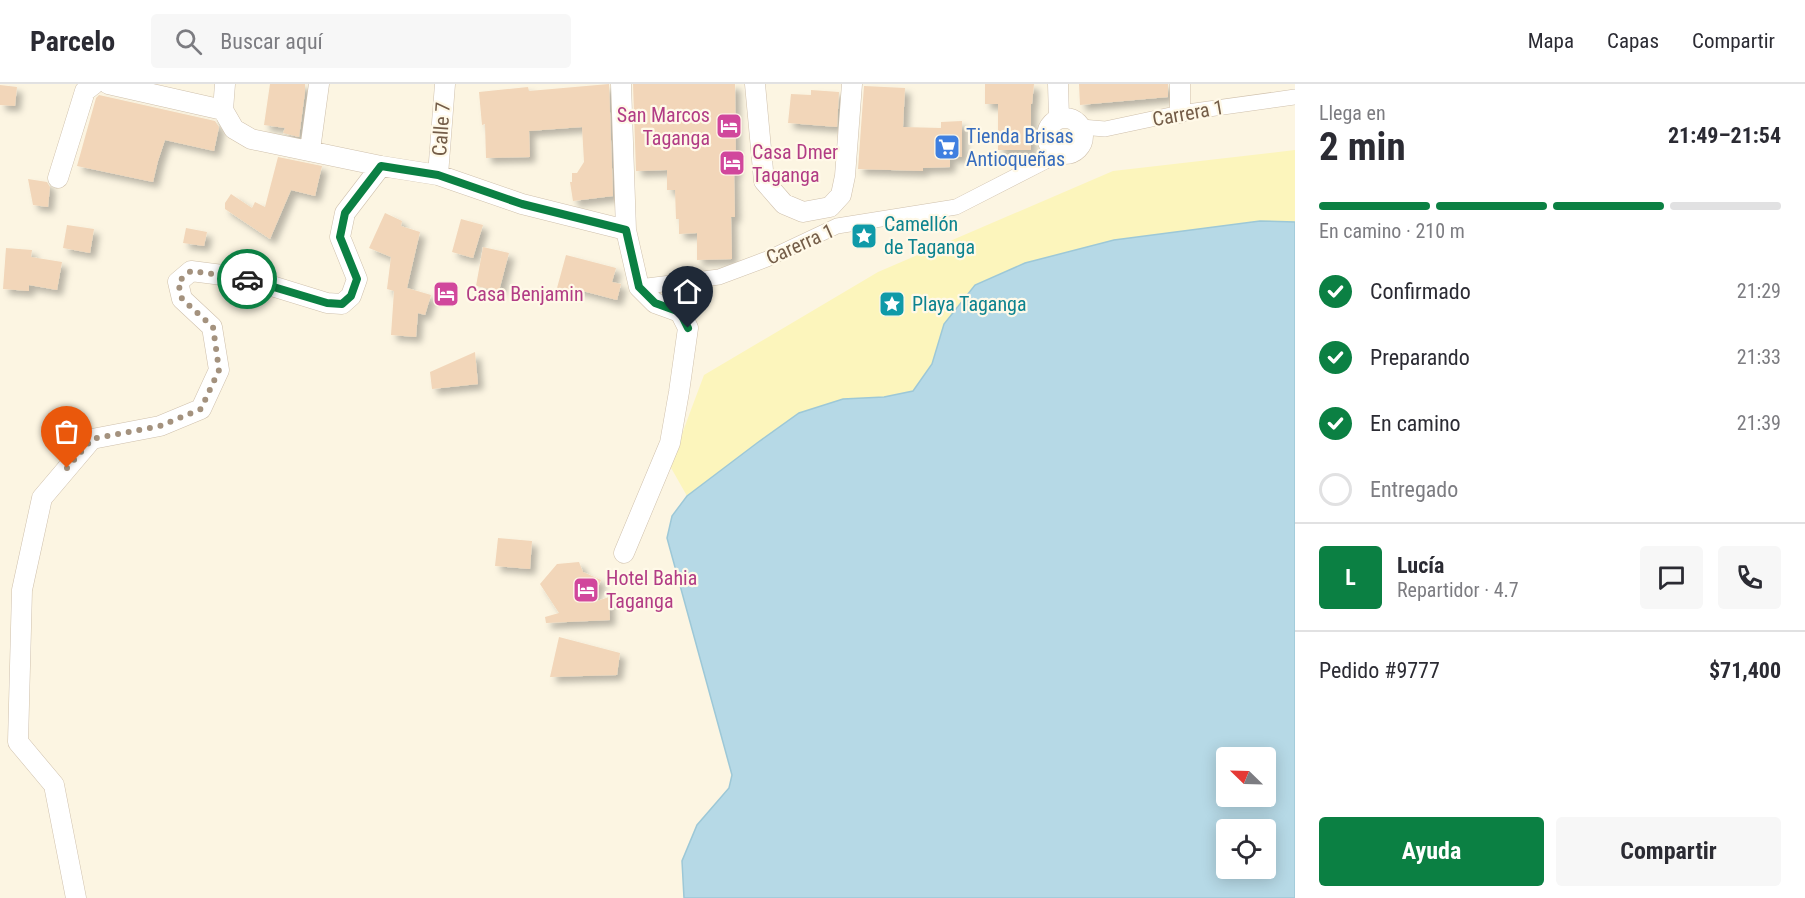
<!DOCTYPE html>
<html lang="es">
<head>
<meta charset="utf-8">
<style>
  body { margin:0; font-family:"Roboto Condensed",sans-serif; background:#f7f7f7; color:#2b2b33; height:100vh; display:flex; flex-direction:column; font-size:22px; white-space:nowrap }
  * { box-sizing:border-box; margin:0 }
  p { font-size:20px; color:#7c7c81 }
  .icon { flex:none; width:33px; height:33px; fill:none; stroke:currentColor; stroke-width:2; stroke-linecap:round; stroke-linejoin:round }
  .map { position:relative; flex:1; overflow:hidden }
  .drawer { display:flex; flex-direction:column; background:#fff; width:510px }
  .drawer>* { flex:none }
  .needle { width:39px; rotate:293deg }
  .tools { position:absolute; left:1216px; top:663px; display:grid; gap:12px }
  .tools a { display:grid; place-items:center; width:60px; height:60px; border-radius:6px; background:#fff; box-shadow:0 3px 15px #0003; font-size:30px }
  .pin { position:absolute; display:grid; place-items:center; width:51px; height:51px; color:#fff; margin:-62px -26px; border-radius:50% 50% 50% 0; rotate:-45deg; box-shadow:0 0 6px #0007 }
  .pin .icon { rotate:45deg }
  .courier { position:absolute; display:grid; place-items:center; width:60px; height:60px; margin:-30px; border:4px solid #0b8043; border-radius:50%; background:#fff; color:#222; box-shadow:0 2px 8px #0007 }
  .head em { font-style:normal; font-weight:700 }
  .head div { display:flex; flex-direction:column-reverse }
  .head { display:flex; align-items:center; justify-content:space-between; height:102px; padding:0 24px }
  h1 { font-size:39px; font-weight:700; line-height:45px }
  .bar { display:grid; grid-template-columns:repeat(4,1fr); gap:9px 6px; align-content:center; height:72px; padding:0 24px }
  .bar i { height:8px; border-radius:4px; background:#e1e1e2 }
  .bar .current { background:#0b8043 }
  .bar p { grid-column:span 4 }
  .line { display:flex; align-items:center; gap:15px; padding:0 24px; border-top:2px solid #e1e1e2 }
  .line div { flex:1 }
  .round { display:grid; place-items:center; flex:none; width:63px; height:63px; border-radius:6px; background:#f7f7f7 }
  ol { padding:0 24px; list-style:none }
  li { display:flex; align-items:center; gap:18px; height:66px }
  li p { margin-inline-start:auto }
  li .icon { padding:6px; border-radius:50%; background:#0b8043; color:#fff; stroke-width:4 }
  li:last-child { color:#7c7c81 }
  li i { width:33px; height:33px; border:3px solid #e1e1e2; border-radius:50% }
  .primary-button { display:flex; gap:12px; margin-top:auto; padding:12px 24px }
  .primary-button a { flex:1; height:69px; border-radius:6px; background:#0b8043; color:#fff; font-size:24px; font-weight:700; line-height:69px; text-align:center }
  .primary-button a+a { background:#f7f7f7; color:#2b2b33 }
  header { display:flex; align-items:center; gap:36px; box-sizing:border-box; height:84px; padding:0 30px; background:#fff; border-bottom:2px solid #e1e1e2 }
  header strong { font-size:28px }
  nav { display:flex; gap:33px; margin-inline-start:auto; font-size:21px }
  .search { width:420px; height:54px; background:#f7f7f7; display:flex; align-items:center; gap:15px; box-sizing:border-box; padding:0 21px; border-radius:6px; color:#7c7c81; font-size:22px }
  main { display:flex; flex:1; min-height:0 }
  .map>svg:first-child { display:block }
  .sand { fill:#fcf5bc }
  .water { fill:#b6d9e6; stroke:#9dc8d7; stroke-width:1.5; fill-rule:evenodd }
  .building { fill:#f2d6b9; filter:url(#shadow) }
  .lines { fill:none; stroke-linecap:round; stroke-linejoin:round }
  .pedestrian-casing { stroke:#cfc0ac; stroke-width:16 }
  .minor-casing { stroke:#cfc0ac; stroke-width:21 }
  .pedestrian { stroke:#fff; stroke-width:15 }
  .minor { stroke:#fff; stroke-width:20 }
  .done { stroke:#a4927e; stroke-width:6; stroke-dasharray:0 10.8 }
  .route { stroke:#0b8043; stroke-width:8 }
  .labels { text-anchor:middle; stroke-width:4.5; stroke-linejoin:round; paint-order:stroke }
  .street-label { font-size:20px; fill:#745d48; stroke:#fff9e8 }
  .hotel-label { font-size:20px; fill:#b23c85; stroke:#fff9e8; text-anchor:start }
  .shop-label { font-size:20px; fill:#366cbe; stroke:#fff9e8; text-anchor:start }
  .culture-label { font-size:20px; fill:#0d838f; stroke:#fff9e8; text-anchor:start }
</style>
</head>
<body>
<header>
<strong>Parcelo</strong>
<div class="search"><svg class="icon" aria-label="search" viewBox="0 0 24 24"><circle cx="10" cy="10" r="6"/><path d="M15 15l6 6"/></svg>Buscar aquí</div>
<nav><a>Mapa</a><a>Capas</a><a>Compartir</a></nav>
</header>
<main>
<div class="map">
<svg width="1295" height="814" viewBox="0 0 1295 814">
  <defs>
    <filter id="shadow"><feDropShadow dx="5.5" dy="5.5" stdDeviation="3" flood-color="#0004"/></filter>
  </defs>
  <rect width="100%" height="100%" fill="#fcf5e2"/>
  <!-- sand -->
  <path class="sand" d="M1295,66v72l-35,-1 -146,19 -89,23 -50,22 -31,39 -12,40 -19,27 -29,6 -41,2 -86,44 -70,53 -17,-30 34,-91 174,-103 235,-101z"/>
  <!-- water -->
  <path class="water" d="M1260,137l35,1v676h-611l-2,-37 15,-36 32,-37 3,-13 -65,-237 5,-22 15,-20 70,-53 42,-30 44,-14 41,-2 29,-6 19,-27 12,-40 31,-39 50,-22 89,-23zM1227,674h39v38h-39zM1227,746h39v38h-39z"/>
  <!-- building -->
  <path class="building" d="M270,0h35v8l-6,45 -16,-4 2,-5 -21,-3z
    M609,0l4,112 -40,5 -3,-19h2v-9h5l7,-11 -2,-35 -53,4 1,26 -44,1 -1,-34 -3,1 -3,-33 49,-5 1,4z
    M633,0h102l1,89h-2l1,44h-4l1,42 -35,1v-27l-18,1v-15h-3l-1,-29h-8v-20l-31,1z
    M985,0h49l-2,20h-1v46h-33v-46h-13z
    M1079,0h89v13l-88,8z
    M0,1l17,2 -2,19 -15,-1z
    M864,2l41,2 -2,39 38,1v-6l21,-1v36h-12v10l-27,1v3l-65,-2z
    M811,6l28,2 -2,35 -49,-4 3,-29 20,1z
    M99,11l116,26 4,6 -5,24 -49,-11 -7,21 -5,21 -76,-16 19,-68z
    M278,73l44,9 -7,30 -24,-6 -21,49 -45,-30v-6l6,-9 21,14 3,-6 10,5z
    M28,95l19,3 3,5 -2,20 -15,-2z
    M385,129l17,8 -1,5 19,6 -13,56 24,7 -6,20 -7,-2 -2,24 -25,-2 3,-44 -7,-2 4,-32 -22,-9z
    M461,135l22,6 -10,33 -21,-6z
    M67,141l27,4 -4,24 -27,-5z
    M186,144l21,4 -3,14 -21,-3z
    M483,163l26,6 -10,38 -23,-5z
    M6,164l26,2 -1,7 31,5 -5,28 -28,-5v6l-26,-2z
    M566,171l50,13 -4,14 9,2 -4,16 -42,-11 -1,3 -17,-4z
    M475,268l3,32 -46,5 -2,-17z
    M498,454l34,3 -2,28 -35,-3z
    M579,478l4,10 18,8 -10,23 18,-6 1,23 -64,3 -1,-6 14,-4 -19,-29 17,-20z
    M559,553l61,16 -3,22 -67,2z"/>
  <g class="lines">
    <!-- pedestrian casing -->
    <g class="pedestrian-casing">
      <path id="pedestrian" d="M1081,43l24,2 75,-16 115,-16
        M639,203l80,-10 48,-18 70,-33 119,-19 88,-45 10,-11"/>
    </g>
    <!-- minor casing -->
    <g class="minor-casing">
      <path id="minor" d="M108,0l115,26
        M225,0l-2,26 11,19 17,10 130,27 57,9 84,29 104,26
        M621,0l5,146 13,57 16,16 25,9 8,16 -9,64 -9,51 -46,110
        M755,0l9,97 20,23 19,8 27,-5 11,-12 4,-19 7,-92
        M1058,0l1,34
        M1180,0v29
        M1047 52a18 18 0 1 1 36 0a18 18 0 1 1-36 0Z
        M310,66l9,-66
        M438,91l7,-91
        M58,94l27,-87 9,-7
        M76,814l-22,-113 -36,-43 4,-152 20,-92 50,-59 68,-13 41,-17 18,-39 -7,-43 -30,-28 -4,-17 13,-11 55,7 81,25 15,1 9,-8 6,-17 -17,-42 5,-24 36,-47"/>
    </g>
    <!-- pedestrian -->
    <use href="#pedestrian" class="pedestrian"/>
    <!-- minor -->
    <use href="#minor" class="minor"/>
  </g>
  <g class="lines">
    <!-- done -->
    <path class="done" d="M67,384l25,-29 68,-13 41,-17 18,-39 -6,-43 -31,-28 -4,-17 13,-11 56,8"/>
    <!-- route -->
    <path class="route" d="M247,195l80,24 15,1 9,-8 6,-17 -17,-42 5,-24 36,-47 57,9 84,29 104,26 13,57 16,16 25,9 8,16"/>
  </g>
  <!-- icons -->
  <defs>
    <g id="hotel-square" transform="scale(1.35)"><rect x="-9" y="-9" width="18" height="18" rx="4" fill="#d1479c" stroke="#fff9e8"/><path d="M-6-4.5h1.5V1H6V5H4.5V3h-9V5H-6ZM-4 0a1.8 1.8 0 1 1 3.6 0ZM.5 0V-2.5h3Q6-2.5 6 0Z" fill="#fff"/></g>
    <g id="supermarket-square" transform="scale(1.35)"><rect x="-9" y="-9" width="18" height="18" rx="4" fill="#3f7fe0" stroke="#fff9e8"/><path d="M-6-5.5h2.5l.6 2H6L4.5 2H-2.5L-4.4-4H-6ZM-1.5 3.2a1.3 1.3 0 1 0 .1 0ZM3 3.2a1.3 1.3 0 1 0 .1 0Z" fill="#fff"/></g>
    <g id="sight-square" transform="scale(1.35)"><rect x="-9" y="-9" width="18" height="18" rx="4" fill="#0f9aa8" stroke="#fff9e8"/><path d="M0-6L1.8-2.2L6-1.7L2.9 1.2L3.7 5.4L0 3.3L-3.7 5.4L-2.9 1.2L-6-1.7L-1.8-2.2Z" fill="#fff"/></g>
  </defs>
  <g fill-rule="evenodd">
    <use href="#hotel-square" x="729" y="42"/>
    <use href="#supermarket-square" x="947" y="63"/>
    <use href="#hotel-square" x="732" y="79"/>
    <use href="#sight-square" x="864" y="152"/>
    <use href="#hotel-square" x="446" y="210"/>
    <use href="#sight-square" x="892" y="220"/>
    <use href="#hotel-square" x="586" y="506"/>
  </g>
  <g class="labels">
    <!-- street labels -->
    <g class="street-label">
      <text transform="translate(1188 29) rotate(-10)" y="7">Carrera 1</text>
      <text transform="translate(441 45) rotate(-86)" y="7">Calle 7</text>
      <text transform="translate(800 160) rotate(-24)" y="7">Carerra 1</text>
    </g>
    <!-- hotel labels -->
    <g class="hotel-label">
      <text x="710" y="38" text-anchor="end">San Marcos<tspan x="710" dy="23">Taganga</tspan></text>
      <text x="752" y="75">Casa Dmer<tspan x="752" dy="23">Taganga</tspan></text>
      <text x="466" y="217">Casa Benjamin</text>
      <text x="606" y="501">Hotel Bahia<tspan x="606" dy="23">Taganga</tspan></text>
    </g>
    <!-- shop labels -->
    <g class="shop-label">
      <text x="966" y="59">Tienda Brisas<tspan x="966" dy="23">Antioqueñas</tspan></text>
    </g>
    <!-- culture labels -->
    <g class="culture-label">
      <text x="884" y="147">Camellón<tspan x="884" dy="23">de Taganga</tspan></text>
      <text x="912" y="227">Playa Taganga</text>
    </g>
  </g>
</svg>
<div class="tools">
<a><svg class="needle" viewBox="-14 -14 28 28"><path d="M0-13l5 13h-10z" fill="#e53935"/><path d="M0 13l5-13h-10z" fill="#7c7c81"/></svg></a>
<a><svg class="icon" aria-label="locate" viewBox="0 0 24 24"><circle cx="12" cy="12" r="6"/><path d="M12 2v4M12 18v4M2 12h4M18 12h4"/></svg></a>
</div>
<div class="pin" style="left:67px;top:384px;background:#ea580c"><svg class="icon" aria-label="bag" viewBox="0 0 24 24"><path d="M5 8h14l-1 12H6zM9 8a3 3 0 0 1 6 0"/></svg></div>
<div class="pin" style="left:688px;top:244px;background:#1f2937"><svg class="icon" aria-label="home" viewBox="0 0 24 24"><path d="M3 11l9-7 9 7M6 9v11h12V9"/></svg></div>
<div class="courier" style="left:247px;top:195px"><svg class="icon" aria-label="car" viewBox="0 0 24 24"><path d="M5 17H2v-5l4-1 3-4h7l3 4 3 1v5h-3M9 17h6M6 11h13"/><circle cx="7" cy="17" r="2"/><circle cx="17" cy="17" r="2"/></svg></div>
</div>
<section class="drawer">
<div class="head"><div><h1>2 min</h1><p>Llega en</p></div><em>21:49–21:54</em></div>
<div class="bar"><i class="current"></i><i class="current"></i><i class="current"></i><i></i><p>En camino · 210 m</p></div>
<ol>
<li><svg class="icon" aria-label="check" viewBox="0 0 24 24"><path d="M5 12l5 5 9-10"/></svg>Confirmado<p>21:29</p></li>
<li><svg class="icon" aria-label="check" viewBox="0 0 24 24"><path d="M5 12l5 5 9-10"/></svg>Preparando<p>21:33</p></li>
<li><svg class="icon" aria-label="check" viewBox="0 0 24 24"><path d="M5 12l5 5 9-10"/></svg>En camino<p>21:39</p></li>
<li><i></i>Entregado</li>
</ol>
<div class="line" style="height:108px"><b class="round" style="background:#0b8043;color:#fff">L</b><div><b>Lucía</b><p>Repartidor · 4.7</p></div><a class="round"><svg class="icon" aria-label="chat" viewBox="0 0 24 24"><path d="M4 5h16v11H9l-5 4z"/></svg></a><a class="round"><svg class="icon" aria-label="phone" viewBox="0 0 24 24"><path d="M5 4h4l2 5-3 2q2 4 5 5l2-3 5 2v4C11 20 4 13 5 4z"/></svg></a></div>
<div class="line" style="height:78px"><div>Pedido #9777</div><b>$71,400</b></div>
<div class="primary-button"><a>Ayuda</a><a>Compartir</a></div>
</section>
</main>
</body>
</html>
